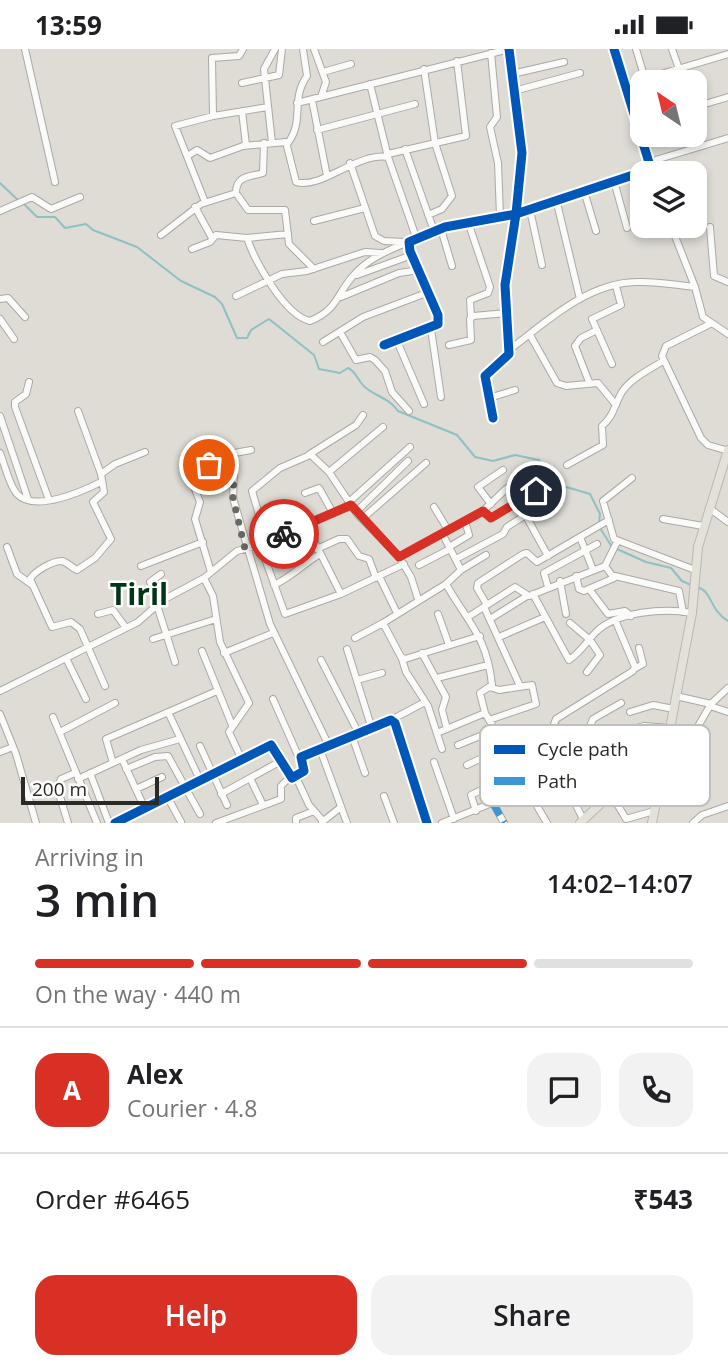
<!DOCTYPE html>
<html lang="en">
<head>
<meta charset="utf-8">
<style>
  body { margin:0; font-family:"Open Sans",sans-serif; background:#f2f2f2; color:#202124; height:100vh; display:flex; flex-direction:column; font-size:26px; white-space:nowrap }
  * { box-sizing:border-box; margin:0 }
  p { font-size:23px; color:#757577 }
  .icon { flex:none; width:38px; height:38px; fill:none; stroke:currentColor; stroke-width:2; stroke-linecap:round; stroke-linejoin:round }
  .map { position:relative; height:774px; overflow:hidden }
  .sheet { display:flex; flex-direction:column; background:#fff; flex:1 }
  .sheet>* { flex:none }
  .needle { width:46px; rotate:325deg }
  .tools { position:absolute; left:630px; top:21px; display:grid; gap:14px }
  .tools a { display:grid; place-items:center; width:77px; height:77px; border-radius:14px; background:#fff; box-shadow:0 4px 10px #0003; font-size:35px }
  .scale { position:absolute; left:21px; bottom:18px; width:138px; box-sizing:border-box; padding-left:7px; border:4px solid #2b2a25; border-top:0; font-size:19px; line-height:24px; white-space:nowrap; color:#2b2a25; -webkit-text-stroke:5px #fff; paint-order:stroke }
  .pin { position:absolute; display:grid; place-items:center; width:60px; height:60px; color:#fff; margin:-30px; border:4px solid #fff; border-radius:50%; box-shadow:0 2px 7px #0007 }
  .courier { position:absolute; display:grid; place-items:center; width:70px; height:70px; margin:-35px; border:5px solid #d93025; border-radius:50%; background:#fff; color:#222; box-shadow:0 2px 9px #0007 }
  .head em { font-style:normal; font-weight:600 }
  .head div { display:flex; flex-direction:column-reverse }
  .head { display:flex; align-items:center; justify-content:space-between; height:119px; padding:0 35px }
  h1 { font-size:46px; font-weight:600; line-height:52px }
  .bar { display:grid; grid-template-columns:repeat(4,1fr); gap:10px 7px; align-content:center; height:84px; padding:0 35px }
  .bar i { height:9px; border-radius:5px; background:#e0e0e0 }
  .bar .active { background:#d93025 }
  .bar p { grid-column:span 4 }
  .line { display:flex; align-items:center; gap:18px; padding:0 35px; border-top:2px solid #e0e0e0 }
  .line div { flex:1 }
  .round { display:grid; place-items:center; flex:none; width:74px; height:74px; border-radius:21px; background:#f2f2f2 }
  .button { display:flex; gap:14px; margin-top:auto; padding:14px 35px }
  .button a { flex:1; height:80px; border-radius:21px; background:#d93025; color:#fff; font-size:28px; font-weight:600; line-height:80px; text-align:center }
  .button a+a { background:#f2f2f2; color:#202124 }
  .status { display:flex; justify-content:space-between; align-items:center; height:49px; padding:0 35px; background:#fff; direction:ltr }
  .status svg { height:19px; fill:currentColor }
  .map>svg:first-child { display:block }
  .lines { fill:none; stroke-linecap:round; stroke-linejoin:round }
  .stream { stroke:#8ec1c4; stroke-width:2 }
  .minor-casing { stroke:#aba9a4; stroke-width:8 }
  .major-casing { stroke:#b9b8b4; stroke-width:10 }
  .minor { stroke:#fafaf9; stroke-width:6 }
  .major { stroke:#e4e1d8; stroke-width:8 }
  .quiet { stroke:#3c96d6; stroke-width:7; stroke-dasharray:14 7; stroke-linecap:butt }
  .cycleway-casing { stroke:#fff; stroke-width:13 }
  .cycleway { stroke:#0057b8; stroke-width:9 }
  .done { stroke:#6a6863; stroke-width:7; stroke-dasharray:0 12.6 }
  .route { stroke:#d93025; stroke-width:9 }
  .labels { text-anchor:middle; stroke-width:5; stroke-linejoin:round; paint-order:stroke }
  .district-label { font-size:30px; font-weight:bold; fill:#003615; stroke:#fff }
  .key { fill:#fff; stroke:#bfbfbe; stroke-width:2 }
  .key-label { font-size:19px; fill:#2b2a25 }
</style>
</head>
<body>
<div class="status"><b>13:59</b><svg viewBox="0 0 49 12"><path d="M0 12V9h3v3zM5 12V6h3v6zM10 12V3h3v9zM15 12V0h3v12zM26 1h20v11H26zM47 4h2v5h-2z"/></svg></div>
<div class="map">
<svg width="728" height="774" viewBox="0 0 728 774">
  <rect width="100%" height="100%" fill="#dedcd5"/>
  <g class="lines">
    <!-- stream -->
    <path class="stream" d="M0,134l19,18
      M24,155l13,13h18l10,11 21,-4 7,6 44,17 44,34 34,16 7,7 15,34h10l4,-8 18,-11 45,36 5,14 21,4 8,-5c9,4 10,14 18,20 11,9 23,10 32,23l59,24 18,22 18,4 22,-6 24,5 17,24 34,10 10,20 -1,9
      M600,479l12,19
      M617,500l29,13 25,6 11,13 9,4
      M697,538c16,4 12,23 31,34"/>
    <!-- minor casing -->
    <g class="minor-casing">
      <path id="minor" d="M25,0l30,133
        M314,0l12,33 -5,15
        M509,0l13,104 -6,61 135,-45 -37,-120
        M636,0l9,30
        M672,0l7,20
        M491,4l6,64 -7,10 8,36 2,53
        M424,20l11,74 17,53 -10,13 -14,6
        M323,23l28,-8
        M512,25l52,-12
        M242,34l37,-8 3,-26
        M370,35l18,73
        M624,36l104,-31
        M514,42l66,-18
        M312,51l15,76
        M632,52l10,-3
        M297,54l212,-54
        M695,58l33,-10
        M242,62l4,34
        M213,67l-1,-58 27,-2 4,-7
        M317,81l98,-26
        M272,94l-8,-74 11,-20
        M288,94c17,-23 2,-43 19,-67l-4,-27
        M405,100l29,82
        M388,105l78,-18 -9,-75
        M189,106l8,-5 13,8 33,-12 43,-4 10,40c25,8 61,-30 92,-25l28,80
        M649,113l79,-24
        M350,114l25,73 9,5 20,1
        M614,132l13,47
        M584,142l12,40
        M236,144c0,-18 14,-16 27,-20l1,-30
        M556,150l24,100
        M205,153l-30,-76 38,-10 55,-9
        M195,158l17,31
        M530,161l12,55
        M0,162l32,-14 19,12 29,-12
        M314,172l51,-13
        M468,173l22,65 -2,6 -18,7 1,18
        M671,177l24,61 8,30 25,17
        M710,178l4,49 14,6
        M441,180l11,37
        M161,186l40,-31 35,-11 12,17h37l4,34 25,25
        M247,189c8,23 37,77 63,83 27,-11 26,-25 42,-44 15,-18 36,-27 57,-35
        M192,200l18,-7 6,-7 31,3 41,-4
        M357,226l55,-20
        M236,247l46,-22 25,-3 58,-19 16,1
        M341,248l58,-24 20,-3
        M0,250l8,-1 17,19
        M0,270l14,20
        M710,275l-44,22 -4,10 39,82 7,7 20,6
        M431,280l10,68
        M340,283l16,28 14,-3 5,3 10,11 7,21 17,19
        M530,286l27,48 9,3 32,-3 18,22
        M397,292l27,63
        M323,293l40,-25 66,-25
        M384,296l54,-21v-9l-28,-64 -1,-9 36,-15 71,-13 -11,71 4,69 -24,22 8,42
        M449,296l22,-5 -1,-21 3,-3 34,-3
        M509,301c37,-28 78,-67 127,-68 19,-1 40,3 59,5
        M612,315l-20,-45 29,-14 -5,-19
        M29,333l-3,12 -11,8v5l34,93
        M589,333l-14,-36 6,-8 16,-8
        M489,349l26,-8
        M78,362l23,63
        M363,366l-7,10 -46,29 19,18 28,42 42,43 12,20 7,22
        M0,367l28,83
        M0,404c5,12 9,32 17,41 18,19 66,-3 84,-12
        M224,406l10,20 -1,23 37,126 59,122
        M567,416l36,-20 -1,-19c12,-10 12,-21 20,-34 9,-14 27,-22 41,-31
        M329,423l54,-45
        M632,429l-29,23 11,38 81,31
        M305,444l14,-5 14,25
        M349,453l61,-55
        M491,455l-13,-17 25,-17
        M434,458l14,23
        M709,459l19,14
        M483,462l8,7 45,-27
        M356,463l52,-51
        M526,467l22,40
        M362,470l64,-56
        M663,470l40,7
        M306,476l35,69
        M442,484l19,37 -15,14c22,39 41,52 46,101l-12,8 5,20 45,77
        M580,488l13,33
        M267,493l-15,-51 28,-23 30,-13
        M260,496l25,69 56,-20 63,-30
        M7,498l10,27 14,10
        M449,498l20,-12 -4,-14
        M317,500l22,-10h8l12,17 10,3 7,19
        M399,508l84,-46 23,-22 16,-10
        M456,510l47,-25 4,-7 48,-31
        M419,516l31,-16
        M141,517l62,-24
        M461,521l25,-15
        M211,523l-16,-53 5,-17 -9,-23 27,-23 33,-6
        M161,525l-11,8 12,19
        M379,527l18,37
        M576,527l3,13 5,2 30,-13 -9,-12
        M615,527l64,15 4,21
        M204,529l9,18 7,46 29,61 -20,29 13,28
        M560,532l6,33
        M446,535l-63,39 18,34 4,2 75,-23
        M274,536c18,-8 29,-21 46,-31
        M548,538l-4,-14 53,-29
        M589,540l19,25 17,-3 6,5
        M533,545l36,66c12,-8 18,-19 27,-28 21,-21 69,-24 96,-19
        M157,556l18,57
        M487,556l-10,-17 1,-5 45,-29 4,-1 10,9 72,-42
        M484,558l36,79
        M98,565l15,-4 13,18
        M438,565l11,31
        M468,568l47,-30 14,9 76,-30 12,-24
        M490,570l37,-23
        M570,574l20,17 10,15 -13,17
        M499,588l46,-20
        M355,589l28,-15
        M153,590l63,-20
        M347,600l24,77
        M202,602l30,74
        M224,604l49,-20
        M422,604l24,44 -4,13 5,19
        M66,609l20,41
        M402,610l4,13 22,34 14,43
        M321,611l37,72
        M634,620l9,-5 -4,-16
        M437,629l51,-13
        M357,631l25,-7
        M105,637l-25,-57 -9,-7 -19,5 -22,-48c5,-8 22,-18 32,-18 5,1 10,7 15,9l18,-12 16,-19 -18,-37 11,-10 -3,-18 14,-10 30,-12
        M0,642l138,-69 25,-22 41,-22 33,-27 23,-6 91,-40
        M676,647l35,8
        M273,650l27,61
        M710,657l18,6
        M168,663l33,70
        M630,663l23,-7 21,4
        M0,665l16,40 20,69
        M53,668l44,106
        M391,671l34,-18
        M489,671l47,-16 -4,-19 -33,5 -9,-3
        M554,677l18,6 47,3
        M60,683l55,-29
        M437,684l48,-20
        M587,684l6,-14 28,-16
        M352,687l13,37
        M667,693l30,-14 14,-24 17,-16
        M504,695l49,-17 3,-8 77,-48 2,-4 -19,-45
        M458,696l37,-15
        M200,697l27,59
        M320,700l27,74
        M0,703l13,-5
        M122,710l23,50
        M434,713l20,57
        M113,714l-7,-24 111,-48
        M467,716l38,-18
        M557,719l26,51
        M126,720l29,-12 13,-1 32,58
        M90,724l19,50
        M296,728l13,28 14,16
        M250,729l13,27
        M78,730l63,-29 39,-11
        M527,737l106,-57 11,-3 26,2
        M136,740l26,-12
        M610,743l16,27 28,-8
        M221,745l60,-33
        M384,747l10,27
        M168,749l13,24
        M493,754l11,20
        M476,762l-5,-16 49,-24
        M322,773l19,-15
        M68,774l-11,-36 4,-8 14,-6
        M115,774l156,-78 21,33 12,-7 -3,-14 90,-37 4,3 32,100
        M216,774l65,-24v-13l9,-9
        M296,774v-5l18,-7
        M442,774l85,-34 20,34
        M693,774l9,-8 26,-9"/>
    </g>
    <!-- major casing -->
    <g class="major-casing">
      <path id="major" d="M580,774l87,-81
        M652,774l40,-210 6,-66 30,-97"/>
    </g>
    <!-- minor -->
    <use href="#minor" class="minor"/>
    <!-- major -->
    <use href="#major" class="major"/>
    <!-- quiet -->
    <path class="quiet" d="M493,754l11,20"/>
    <!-- cycleway casing -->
    <g class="cycleway-casing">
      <path id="cycleway" d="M509,0l13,104 -6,61 135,-45 -37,-120
        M384,296l54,-21v-9l-28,-64 -1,-9 36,-15 71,-13 -11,71 4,69 -24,22 8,42
        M115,774l156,-78 21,33 12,-7 -3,-14 90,-37 4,3 32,100"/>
    </g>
    <!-- cycleway -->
    <use href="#cycleway" class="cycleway"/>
  </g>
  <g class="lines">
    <!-- done -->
    <path class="done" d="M209,416l15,-10 10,20 -1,23 12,51 39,-15"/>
    <!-- route -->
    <path class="route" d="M284,485l67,-29 48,52 84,-46 8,7 45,-27"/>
  </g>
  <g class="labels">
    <!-- district labels -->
    <g class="district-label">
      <text x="139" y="556">Tiril</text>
    </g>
  </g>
  <!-- legend -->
  <rect x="480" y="676" width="230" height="81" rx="10" class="key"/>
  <rect x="494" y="696" width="31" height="9" fill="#0057b8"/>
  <rect x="494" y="728" width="31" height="8" fill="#3c96d6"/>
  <g class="key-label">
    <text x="537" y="707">Cycle path</text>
    <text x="537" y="739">Path</text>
  </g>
</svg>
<div class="tools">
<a><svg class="needle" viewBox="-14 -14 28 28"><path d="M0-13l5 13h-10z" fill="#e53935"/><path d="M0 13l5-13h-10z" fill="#757577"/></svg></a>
<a><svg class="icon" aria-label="layers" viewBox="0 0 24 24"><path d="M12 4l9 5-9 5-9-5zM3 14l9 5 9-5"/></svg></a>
</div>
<div class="scale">200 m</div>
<div class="pin" style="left:209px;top:416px;background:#ea580c"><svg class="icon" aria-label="bag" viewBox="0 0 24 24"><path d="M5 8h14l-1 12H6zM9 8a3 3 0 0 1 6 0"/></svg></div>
<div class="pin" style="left:536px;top:442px;background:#1f2937"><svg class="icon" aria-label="home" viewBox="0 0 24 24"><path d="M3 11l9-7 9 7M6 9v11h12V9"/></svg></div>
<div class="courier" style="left:284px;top:485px"><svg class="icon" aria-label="bike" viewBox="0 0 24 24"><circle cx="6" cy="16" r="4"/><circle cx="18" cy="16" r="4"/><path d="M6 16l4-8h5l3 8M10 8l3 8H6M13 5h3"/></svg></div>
</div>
<section class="sheet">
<div class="head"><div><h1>3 min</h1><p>Arriving in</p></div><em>14:02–14:07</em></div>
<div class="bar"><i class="active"></i><i class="active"></i><i class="active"></i><i></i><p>On the way · 440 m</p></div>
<div class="line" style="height:126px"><b class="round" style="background:#d93025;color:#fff">A</b><div><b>Alex</b><p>Courier · 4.8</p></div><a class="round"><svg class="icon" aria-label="chat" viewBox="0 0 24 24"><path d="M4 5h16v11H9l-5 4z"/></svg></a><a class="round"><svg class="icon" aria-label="phone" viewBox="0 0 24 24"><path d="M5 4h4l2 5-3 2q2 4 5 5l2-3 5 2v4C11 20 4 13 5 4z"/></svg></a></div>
<div class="line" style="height:91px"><div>Order #6465</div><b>₹543</b></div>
<div class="button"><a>Help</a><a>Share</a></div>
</section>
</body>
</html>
